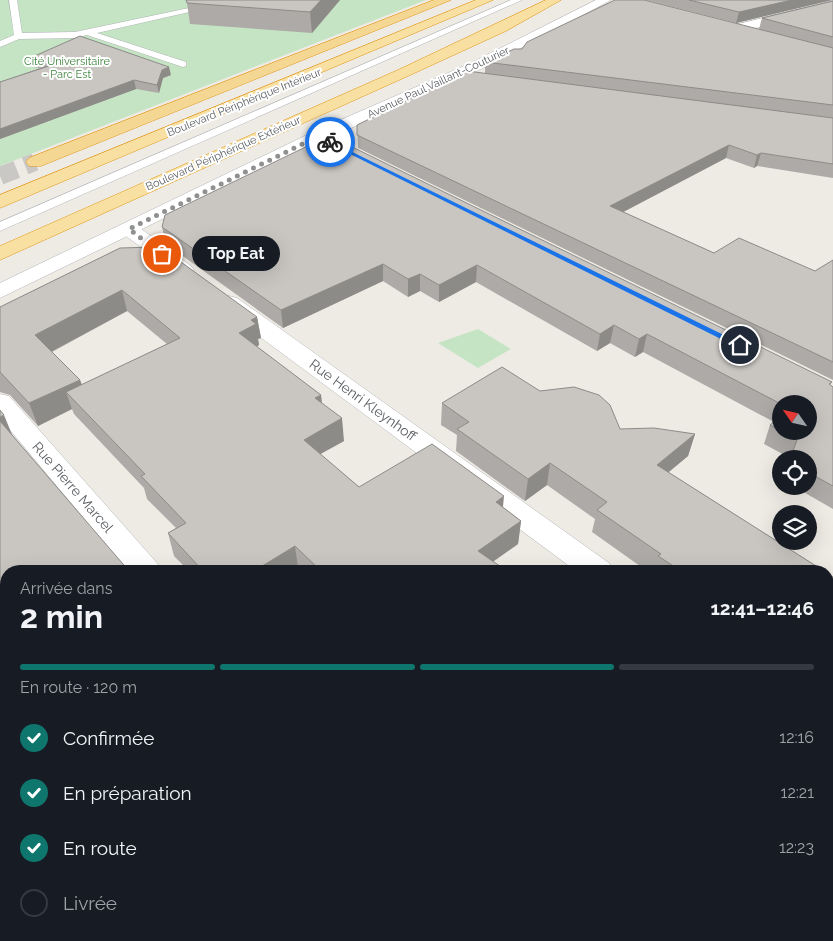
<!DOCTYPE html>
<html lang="fr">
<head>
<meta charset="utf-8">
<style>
  body { margin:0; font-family:Raleway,sans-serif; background:#242831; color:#f1f3f6; height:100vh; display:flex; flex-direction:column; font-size:19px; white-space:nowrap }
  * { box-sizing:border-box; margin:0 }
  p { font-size:16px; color:#9ea1a6 }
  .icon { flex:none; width:28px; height:28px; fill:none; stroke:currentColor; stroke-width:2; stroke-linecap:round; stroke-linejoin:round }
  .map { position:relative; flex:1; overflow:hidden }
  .details { position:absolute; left:0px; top:565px; width:834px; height:376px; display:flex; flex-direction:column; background:#171b24; border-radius:20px 20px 0 0; box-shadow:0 5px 20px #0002 }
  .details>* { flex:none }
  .needle { width:32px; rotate:304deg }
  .buttons { position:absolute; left:772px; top:395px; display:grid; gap:10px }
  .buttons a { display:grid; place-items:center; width:45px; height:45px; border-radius:50%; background:#171b24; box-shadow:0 5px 20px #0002; font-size:25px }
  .pin { position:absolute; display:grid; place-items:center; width:42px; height:42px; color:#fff; margin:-21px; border:2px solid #fff; border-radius:50%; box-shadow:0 1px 5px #0007 }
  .courier { position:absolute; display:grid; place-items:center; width:50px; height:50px; margin:-25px; border:4px solid #1a73e8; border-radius:50%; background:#fff; color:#222; box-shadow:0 1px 6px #0007 }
  .bubble { position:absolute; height:35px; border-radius:18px; background:#171b24; box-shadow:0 5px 20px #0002; font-size:16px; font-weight:700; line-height:35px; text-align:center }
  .headline em { font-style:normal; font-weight:700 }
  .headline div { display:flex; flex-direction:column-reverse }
  .headline { display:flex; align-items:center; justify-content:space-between; height:85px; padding:0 20px }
  h1 { font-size:32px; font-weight:700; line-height:38px }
  .bar { display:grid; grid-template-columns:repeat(4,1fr); gap:8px 5px; align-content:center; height:60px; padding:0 20px }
  .bar i { height:6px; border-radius:4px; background:#363941 }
  .bar .active { background:#0f766e }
  .bar p { grid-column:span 4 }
  ol { padding:0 20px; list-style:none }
  li { display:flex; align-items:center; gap:15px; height:55px }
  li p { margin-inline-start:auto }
  li .icon { padding:5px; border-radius:50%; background:#0f766e; color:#fff; stroke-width:4 }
  li:last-child { color:#9ea1a6 }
  li i { width:28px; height:28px; border:2px solid #363941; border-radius:50% }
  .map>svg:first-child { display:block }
  .green { fill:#c5e4c3 }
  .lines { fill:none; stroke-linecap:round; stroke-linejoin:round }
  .motorway-tunnel { stroke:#cac8c5; stroke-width:18; stroke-dasharray:18 9; stroke-linecap:butt }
  .service-casing { stroke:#b2b5b9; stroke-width:1 }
  .minor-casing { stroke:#b2b5b9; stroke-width:1 }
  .secondary-casing { stroke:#b1b4b8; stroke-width:1 }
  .trunk-casing { stroke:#e29411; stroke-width:1 }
  .motorway-casing { stroke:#e29411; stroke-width:1 }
  .service { fill:#fff; fill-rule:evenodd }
  .minor { fill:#fff; fill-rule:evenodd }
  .secondary { fill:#fff; fill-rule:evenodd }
  .trunk { fill:#f7e0a1; fill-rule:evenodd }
  .motorway { fill:#f5d794; fill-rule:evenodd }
  .wall { fill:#adaaa7; fill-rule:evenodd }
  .shaded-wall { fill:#8d8b88 }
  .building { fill:#c9c6c2; stroke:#8d8b88 }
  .route { fill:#1a73e8 }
  .done { stroke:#8f9191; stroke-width:5; stroke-dasharray:0 9 }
  .labels { text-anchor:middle; stroke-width:4; stroke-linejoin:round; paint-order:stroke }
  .far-park-label { font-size:11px; fill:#3d843c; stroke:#fff }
  .far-street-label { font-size:11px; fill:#5c6064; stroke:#fff }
  .street-label { font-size:14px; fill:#5c6064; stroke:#fff }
</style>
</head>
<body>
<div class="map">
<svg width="833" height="941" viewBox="0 0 833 941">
  <rect width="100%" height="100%" fill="#eeebe5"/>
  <!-- green -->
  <path class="green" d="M0,0h426l-426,166z
    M478,329l33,20 -33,19 -40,-25z"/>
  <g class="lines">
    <!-- motorway-tunnel -->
    <path class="motorway-tunnel" d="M0,176l35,-14"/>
    <!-- service casing -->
    <g class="service-casing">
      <path id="service" d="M9,0h8l5,33 53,-1 152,-32h15l-145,33 89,29v4l-3,1 -96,-32 -12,3 -56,1 -19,8v-6l14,-6z
        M511,0h11l-522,231v-9z"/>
    </g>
    <!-- minor casing -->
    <g class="minor-casing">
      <path id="minor" d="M833,1v8l-98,24 -7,-4 2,-3z
        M129,223l7,2 55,41 3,4 -3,4 -7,2 -7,-2 -55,-41 -3,-4 3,-4z
        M229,296l8,2 372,265 4,8h-37l-355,-263 -3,-5 3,-5z
        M0,394l9,2 148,167 4,8h-33l-128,-153z
        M828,722l5,2v36l-5,-2z
        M440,935h45l2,6h-45z"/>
    </g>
    <!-- secondary casing -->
    <g class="secondary-casing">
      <path id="secondary" d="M596,0h15l-130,69 -156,71 -325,158v-15l313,-151 158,-69z"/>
    </g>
    <!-- trunk casing -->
    <g class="trunk-casing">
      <path id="trunk" d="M476,0h17l-493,208v-13z
        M546,0h15l-55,31 -98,45 -408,184v-14l398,-176z"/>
    </g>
    <!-- motorway casing -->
    <g class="motorway-casing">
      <path id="motorway" d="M434,0h17l-410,166h-12l-3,-4 3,-4z"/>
    </g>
    <!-- service -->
    <use href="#service" class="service"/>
    <!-- minor -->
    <use href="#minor" class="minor"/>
    <!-- secondary -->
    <use href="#secondary" class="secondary"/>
    <!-- trunk -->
    <use href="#trunk" class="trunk"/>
    <!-- motorway -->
    <use href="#motorway" class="motorway"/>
  </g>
  <!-- wall -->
  <path class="wall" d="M340,0l-28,33 -122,-9 -3,-21z
    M646,0h186l-96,23z
    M833,1v177l-76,-12 -3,2 -28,-10 -103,54 91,41 101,18 18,-11v120l-475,-232 -1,-23 128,-51v-12l37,-13 237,-20 3,-11z
    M30,58l141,17 -8,3 -4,15 -23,-4 -136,50v-57l40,-14 -8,-1z
    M320,140l512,242 -2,3 3,2v122l-40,-23h16v-27l-19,-1 -26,-14 6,-19 4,-3 -131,-70 -8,5 -25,-14 -13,8 -121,-69 -37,20 -19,-11 -12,6 -25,-16 -100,47 -117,-84 -4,-17zM781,404h28l-28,27z
    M120,248l137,69 4,21 -3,1 1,6 -2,2 64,48 1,8 22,38 -24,13 39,33 144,20 18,14 -3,23 -25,18 14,9h-206l-3,-3 -5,3h-104l-15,-15 -6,-23 8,-5 -29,-29 -3,-11 -70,-74 -2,-5 -34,17 -28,-31 -10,-3v-85zM127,311l40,33 -85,41 -2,-5 -28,-28z
    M540,391l80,38 75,5 -7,22 -20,16 156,99h-177l-55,-39 3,-13 -48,-34 -22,16 -69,-50 1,-16 -16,-10 1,-22z"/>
  <!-- shaded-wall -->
  <path class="shaded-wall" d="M321,0h19l-28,33 -2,-21z
    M792,0h40l-96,23 3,-11z
    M169,67l2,8 -8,3 -4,15 -2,-8 5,-15z
    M134,80l2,9 -136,50v-10z
    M729,145l-3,13 -118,62 2,-14z
    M761,153l-4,13 -3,2 3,-13z
    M383,264v17l-100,47 -2,-18z
    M477,265l-1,17 -37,20v-17z
    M420,274v17l-12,6v-18z
    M122,290l5,21 -84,45 -8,-21z
    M257,317l4,21 -3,1 1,6 -16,9 -4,-21 12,-13z
    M614,325l-4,18 -13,8 3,-17z
    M647,334l-4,18 -8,5 4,-18z
    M80,380l8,22 -22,-10 6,17 -34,17 -9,-23z
    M321,395l2,22 -8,-19z
    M4,415l9,22 -13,-13v-7z
    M342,418l2,23 -38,21 -2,-22z
    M695,434l-7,22 -37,31 6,-22z
    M550,463l-3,22 -22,16 3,-22z
    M504,496l-2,22 -6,-16z
    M521,521l-3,23 -39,27 -1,-20z
    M295,546l3,22 -5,3h-39z
    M833,630v8l-5,7v-9z
    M6,831v29l-6,5v-30z"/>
  <!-- building -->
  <path class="building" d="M186,0h135l-11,12 -123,-9z
    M615,0h29l189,48v57l-348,-43 29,-13h8l5,-7z
    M689,0h103l-53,12z
    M833,1v36l-71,-19z
    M80,36l89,31 -7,3 -5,15 -23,-5 -134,49v-47l55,-18 -25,-6z
    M467,71l366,47v46l-72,-11 -4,2 -28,-10 -119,61 104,47 25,-15 76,33 18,-11v102l-476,-227v-10z
    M320,140h18l494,242 -3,2 4,3v99l-24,-13v-14h-19l7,-19 -16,-9h28v-27h-28l-134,-70 -8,5 -25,-14 -14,9 -123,-69 -38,20 -19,-11 -12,5 -25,-15 -102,46 -119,-83 3,-12z
    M156,244l101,73 -6,3 5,4 -17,9 82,62 -6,3 27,20 -38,22 55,47 73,-43 72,52 -8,6 25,19 -43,30 29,20h-186l-26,-25 -41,25h-51l-35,-38 18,-10 -45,-47 4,-2 -79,-82 114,-54 -58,-48 -87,45 45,45 -51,23 -28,-30 -1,-1v-65l120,-59 35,-1z
    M502,367l38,24 34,-4 25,8 11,10 10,24 34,-1 41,6 -38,31 167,106h-143l-23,-15 3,-2 -64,-44 10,-8 -57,-39 -22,16 -71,-50 12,-7 -27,-19z
    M0,410l4,5 -4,2z
    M781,416v15l-11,-6z
    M0,421l129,150h-123v260l-6,4z
    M828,573l5,4v53l-5,6z
    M828,827l5,4v110h-239l6,-6h228z
    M6,917v13l-5,-9z
    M9,935h392l5,6h-394z"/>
  <!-- route -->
  <path class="route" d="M330,141l412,203 1,1 -6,2 -409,-204z"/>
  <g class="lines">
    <!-- done -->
    <path class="done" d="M162,254l-33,-25 190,-93 11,6"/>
  </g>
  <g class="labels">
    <!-- far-park labels -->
    <g class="far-park-label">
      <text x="67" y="65">Cité Universitaire<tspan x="67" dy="13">- Parc Est</tspan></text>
    </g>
    <!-- far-street labels -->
    <g class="far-street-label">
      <text transform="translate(438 82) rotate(-25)" y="4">Avenue Paul Vaillant-Couturier</text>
      <text transform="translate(244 102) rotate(-22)" y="4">Boulevard Périphérique Intérieur</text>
      <text transform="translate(223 153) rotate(-24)" y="4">Boulevard Périphérique Extérieur</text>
    </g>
    <!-- street labels -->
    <g class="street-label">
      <text transform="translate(363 400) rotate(36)" y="5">Rue Henri Kleynhoff</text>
      <text transform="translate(73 487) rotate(49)" y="5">Rue Pierre Marcel</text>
    </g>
  </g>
</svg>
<div class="buttons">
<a><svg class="needle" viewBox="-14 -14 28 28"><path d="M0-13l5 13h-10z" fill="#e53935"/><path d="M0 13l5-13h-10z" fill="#9ea1a6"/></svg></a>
<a><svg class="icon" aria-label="locate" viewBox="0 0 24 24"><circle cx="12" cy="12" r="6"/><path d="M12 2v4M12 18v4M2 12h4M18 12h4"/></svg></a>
<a><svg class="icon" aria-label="layers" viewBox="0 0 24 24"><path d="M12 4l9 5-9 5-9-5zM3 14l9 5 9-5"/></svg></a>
</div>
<div class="pin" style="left:162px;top:254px;background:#ea580c"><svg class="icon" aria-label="bag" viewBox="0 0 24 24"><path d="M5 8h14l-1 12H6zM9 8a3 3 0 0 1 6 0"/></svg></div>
<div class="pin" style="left:740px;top:345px;background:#1f2937"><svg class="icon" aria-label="home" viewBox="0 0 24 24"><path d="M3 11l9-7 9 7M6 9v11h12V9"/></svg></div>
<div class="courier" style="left:330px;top:142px"><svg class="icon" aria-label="bike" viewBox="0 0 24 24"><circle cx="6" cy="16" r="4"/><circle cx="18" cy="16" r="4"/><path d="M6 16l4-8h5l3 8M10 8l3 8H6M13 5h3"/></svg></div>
<div class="bubble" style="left:192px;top:236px;width:88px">Top Eat</div>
<section class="details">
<div class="headline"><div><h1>2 min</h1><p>Arrivée dans</p></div><em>12:41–12:46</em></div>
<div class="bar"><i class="active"></i><i class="active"></i><i class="active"></i><i></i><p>En route · 120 m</p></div>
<ol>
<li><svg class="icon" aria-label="check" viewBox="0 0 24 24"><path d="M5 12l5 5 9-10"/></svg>Confirmée<p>12:16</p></li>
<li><svg class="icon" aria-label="check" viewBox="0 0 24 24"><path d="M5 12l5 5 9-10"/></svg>En préparation<p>12:21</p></li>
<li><svg class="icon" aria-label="check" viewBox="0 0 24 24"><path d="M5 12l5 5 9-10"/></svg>En route<p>12:23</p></li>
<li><i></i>Livrée</li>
</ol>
</section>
</div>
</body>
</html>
